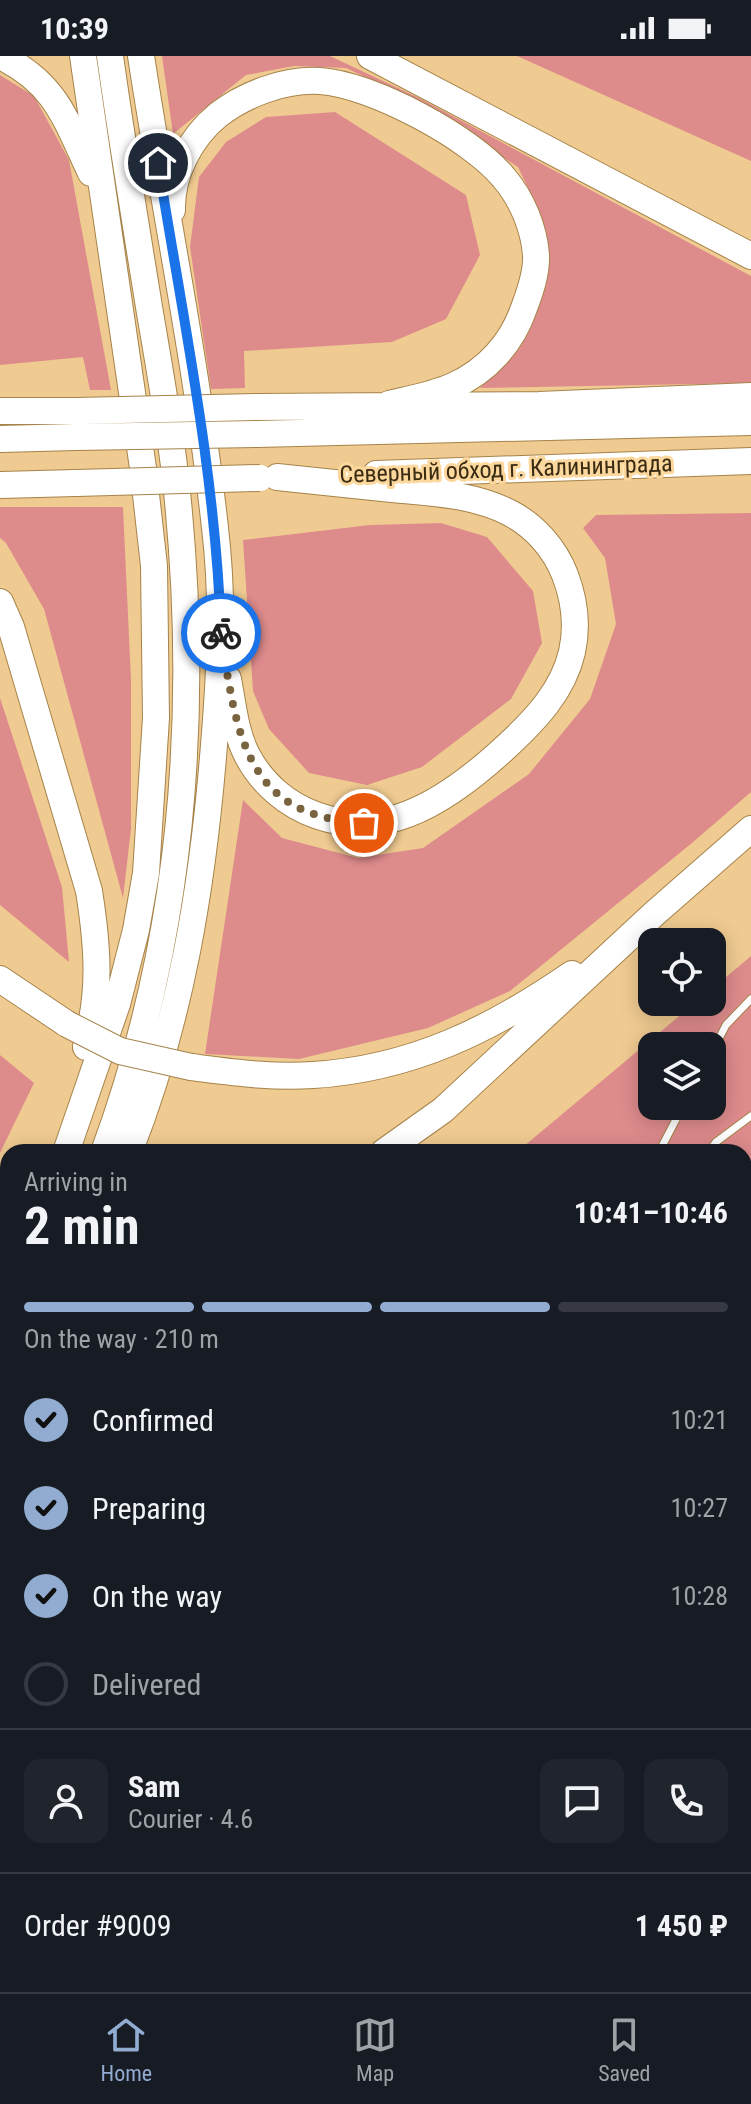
<!DOCTYPE html>
<html lang="en">
<head>
<meta charset="utf-8">
<style>
  body { margin:0; font-family:"Roboto Condensed",sans-serif; background:#20242c; color:#f1f3f6; height:100vh; display:flex; flex-direction:column; font-size:30px; white-space:nowrap }
  * { box-sizing:border-box; margin:0 }
  p { font-size:26px; color:#9ea1a6 }
  .icon { flex:none; width:44px; height:44px; fill:none; stroke:currentColor; stroke-width:2; stroke-linecap:round; stroke-linejoin:round }
  .map { position:relative; flex:1; overflow:hidden }
  .sheet { position:absolute; left:0px; top:1088px; width:752px; height:848px; display:flex; flex-direction:column; background:#171b24; border-radius:24px 24px 0 0; box-shadow:0 4px 20px #0003 }
  .sheet>* { flex:none }
  .fabs { position:absolute; left:638px; top:872px; display:grid; gap:16px }
  .fabs a { display:grid; place-items:center; width:88px; height:88px; border-radius:16px; background:#171b24; box-shadow:0 4px 20px #0003; font-size:40px }
  .pin { position:absolute; display:grid; place-items:center; width:68px; height:68px; color:#fff; margin:-34px; border:4px solid #fff; border-radius:50%; box-shadow:0 2px 8px #0007 }
  .courier { position:absolute; display:grid; place-items:center; width:80px; height:80px; margin:-40px; border:6px solid #1a73e8; border-radius:50%; background:#fff; color:#222; box-shadow:0 2px 10px #0007 }
  .summary em { font-style:normal; font-weight:700 }
  .summary div { display:flex; flex-direction:column-reverse }
  .summary { display:flex; align-items:center; justify-content:space-between; height:136px; padding:0 24px }
  h1 { font-size:52px; font-weight:700; line-height:60px }
  .bar { display:grid; grid-template-columns:repeat(4,1fr); gap:12px 8px; align-content:center; height:96px; padding:0 24px }
  .bar i { height:10px; border-radius:6px; background:#363941 }
  .bar .on { background:#91abd1 }
  .bar p { grid-column:span 4 }
  .line { display:flex; align-items:center; gap:20px; padding:0 24px; border-top:2px solid #363941 }
  .line div { flex:1 }
  .round { display:grid; place-items:center; flex:none; width:84px; height:84px; border-radius:16px; background:#20242c }
  ol { padding:0 24px; list-style:none }
  li { display:flex; align-items:center; gap:24px; height:88px }
  li p { margin-inline-start:auto }
  li .icon { padding:8px; border-radius:50%; background:#91abd1; color:#111; stroke-width:4 }
  li:last-child { color:#9ea1a6 }
  li i { width:44px; height:44px; border:4px solid #363941; border-radius:50% }
  .status { display:flex; justify-content:space-between; align-items:center; height:56px; padding:0 40px; background:#171b24; direction:ltr }
  .status svg { height:22px; fill:currentColor }
  .menu { display:flex; justify-content:space-around; align-items:center; height:112px; border-top:2px solid #363941; background:#171b24; font-size:22px; color:#9ea1a6 }
  .menu a { display:grid; justify-items:center; gap:4px }
  .menu .on { color:#91abd1 }
  .map>svg:first-child { display:block }
  .green { fill:#de8b8c; fill-rule:evenodd }
  .water { fill:#709ce0 }
  .lines { fill:none; stroke-linecap:round; stroke-linejoin:round }
  .lane-casing { stroke:#a5834a; stroke-width:9 }
  .street-casing { stroke:#a5834a; stroke-width:16 }
  .highway-casing { stroke:#a5834a; stroke-width:28 }
  .lane { stroke:#fff; stroke-width:7 }
  .street { stroke:#fff; stroke-width:14 }
  .highway { stroke:#fff; stroke-width:26 }
  .highway-bridge-casing { stroke:#a5834a; stroke-width:28; stroke-linecap:butt }
  .highway-bridge { stroke:#fff; stroke-width:26 }
  .shaded-wall { fill:#8f5e37 }
  .building { fill:#cc874f; stroke:#8f5e37; stroke-width:2 }
  .done { stroke:#7a633f; stroke-width:8; stroke-dasharray:0 14.4 }
  .route { stroke:#1a73e8; stroke-width:10 }
  .labels { text-anchor:middle; stroke-width:6; stroke-linejoin:round; paint-order:stroke }
  .street-label { font-size:24px; fill:#3a2b13; stroke:#fdd89d }
</style>
</head>
<body>
<div class="status"><b>10:39</b><svg viewBox="0 0 49 12"><path d="M0 12V9h3v3zM5 12V6h3v6zM10 12V3h3v9zM15 12V0h3v12zM26 1h20v11H26zM47 4h2v5h-2z"/></svg></div>
<div class="map">
<svg width="751" height="1936" viewBox="0 0 751 1936">
  <rect width="100%" height="100%" fill="#f0cb91"/>
  <!-- green -->
  <path class="green" d="M162,0h168l89,42 332,178v107l-271,5 39,-39 22,-51 1,-66 -6,-27 -18,-38 -104,-67 -68,-32 -52,-2 -48,9 -73,59z
    M517,0h234v105z
    M0,19l34,21 35,64 42,230h-21l-7,-33 -83,8z
    M335,56l131,83 14,60 -34,64 -54,23 -148,9 1,37 -34,1 -21,-142 9,-70 27,-35 40,-25z
    M0,451h123l8,173v149l-8,69 -79,-289 -38,-66 -6,-5z
    M751,457v279l-59,51 -182,148 -82,37 -129,31 -94,-5 38,-254 39,38 76,20 65,-10 106,-74 61,-75 26,-75 -11,-66 -22,-30 13,-13z
    M441,467l46,14 46,54 9,52 -31,56 -89,68 -55,18 -58,-12 -40,-44 -16,-38 -10,-151 127,-15z
    M0,642l62,189 7,75 -69,-57z
    M751,900v234l-7,-7v-31h-227l179,-150h16v-13zM652,990h60v60h-60z
    M0,999l34,28 -34,70z
    M744,1225l7,6v88l-7,7z
    M8,1468v460h736v-55l7,6v57h-751v-451z"/>
  <!-- water -->
  <path class="water" d="M612,1928h58l10,8h-59z"/>
  <g class="lines">
    <!-- lane casing -->
    <g class="lane-casing">
      <path id="lane" d="M712,996l14,-27 25,-26
        M659,1096l24,-46
        M709,1096l7,-10 35,-26
        M744,1222l7,4
        M744,1546l7,6"/>
    </g>
    <!-- street casing -->
    <g class="street-casing">
      <path id="street" d="M744,1339l7,-6"/>
    </g>
    <!-- highway casing -->
    <g class="highway-casing">
      <path id="highway" d="M0,0c57,28 65,63 91,117
        M370,0l381,200
        M172,154c-1,-36 19,-73 46,-95 27,-21 67,-36 102,-34 51,3 152,57 184,97 18,21 30,50 32,77 1,17 -6,37 -12,53 -12,35 -37,63 -71,78 -20,9 -43,13 -64,18
        M256,351l283,-2 212,-9
        M0,355h76
        M257,378l494,-12
        M0,383l76,-2
        M376,418l375,-13
        M0,429l76,-2
        M0,546l11,25 78,264c9,57 12,100 -3,156
        M228,623c5,25 7,53 19,76 30,58 101,83 161,59 37,-14 71,-42 99,-68 28,-26 56,-55 65,-94 6,-27 3,-51 -7,-77 -10,-26 -30,-49 -55,-62 -37,-19 -77,-20 -118,-24 -38,-4 -76,-8 -115,-12
        M0,923l67,45
        M191,1011c40,5 81,11 122,8 99,-6 179,-46 259,-101
        M66,1096l51,-148 19,-74 10,-57 10,-155 -2,-152 -11,-98 -60,-412
        M104,1096c78,-212 96,-436 73,-660 -6,-60 -17,-120 -27,-179 -14,-86 -28,-171 -40,-257
        M129,1096c52,-131 74,-267 85,-407 6,-74 10,-142 1,-217 -17,-158 -50,-315 -74,-472
        M384,1096l59,-42 212,-197 96,-84
        M0,1255l8,-17
        M0,1333l8,-17
        M0,1383l8,-17"/>
    </g>
    <!-- lane -->
    <use href="#lane" class="lane"/>
    <!-- street -->
    <use href="#street" class="street"/>
    <!-- highway -->
    <use href="#highway" class="highway"/>
    <!-- highway-bridge casing -->
    <g class="highway-bridge-casing">
      <path id="highway-bridge" d="M76,355l180,-4
        M76,381l181,-3
        M76,427l184,-5
        M67,968l53,27 71,16"/>
    </g>
    <!-- highway-bridge -->
    <use href="#highway-bridge" class="highway-bridge"/>
  </g>
  <!-- shaded-wall -->
  <path class="shaded-wall" d="M751,1785v32l-7,8v-31z"/>
  <!-- building -->
  <path class="building" d="M744,1481l7,7v25l-7,-7z
    M744,1736l7,6v43l-7,9z"/>
  <g class="lines">
    <!-- done -->
    <path class="done" d="M221,577c1,21 7,42 10,62 16,81 46,123 133,128"/>
    <!-- route -->
    <path class="route" d="M158,107c25,156 58,312 63,470"/>
  </g>
  <g class="labels">
    <!-- street labels -->
    <g class="street-label">
      <text transform="translate(506 413) rotate(-2)" y="8">Северный обход г. Калининграда</text>
    </g>
  </g>
</svg>
<div class="fabs">
<a><svg class="icon" aria-label="locate" viewBox="0 0 24 24"><circle cx="12" cy="12" r="6"/><path d="M12 2v4M12 18v4M2 12h4M18 12h4"/></svg></a>
<a><svg class="icon" aria-label="layers" viewBox="0 0 24 24"><path d="M12 4l9 5-9 5-9-5zM3 14l9 5 9-5"/></svg></a>
</div>
<div class="pin" style="left:364px;top:767px;background:#ea580c"><svg class="icon" aria-label="bag" viewBox="0 0 24 24"><path d="M5 8h14l-1 12H6zM9 8a3 3 0 0 1 6 0"/></svg></div>
<div class="pin" style="left:158px;top:107px;background:#1f2937"><svg class="icon" aria-label="home" viewBox="0 0 24 24"><path d="M3 11l9-7 9 7M6 9v11h12V9"/></svg></div>
<div class="courier" style="left:221px;top:577px"><svg class="icon" aria-label="bike" viewBox="0 0 24 24"><circle cx="6" cy="16" r="4"/><circle cx="18" cy="16" r="4"/><path d="M6 16l4-8h5l3 8M10 8l3 8H6M13 5h3"/></svg></div>
<section class="sheet">
<div class="summary"><div><h1>2 min</h1><p>Arriving in</p></div><em>10:41–10:46</em></div>
<div class="bar"><i class="on"></i><i class="on"></i><i class="on"></i><i></i><p>On the way · 210 m</p></div>
<ol>
<li><svg class="icon" aria-label="check" viewBox="0 0 24 24"><path d="M5 12l5 5 9-10"/></svg>Confirmed<p>10:21</p></li>
<li><svg class="icon" aria-label="check" viewBox="0 0 24 24"><path d="M5 12l5 5 9-10"/></svg>Preparing<p>10:27</p></li>
<li><svg class="icon" aria-label="check" viewBox="0 0 24 24"><path d="M5 12l5 5 9-10"/></svg>On the way<p>10:28</p></li>
<li><i></i>Delivered</li>
</ol>
<div class="line" style="height:144px"><a class="round"><svg class="icon" aria-label="person" viewBox="0 0 24 24"><circle cx="12" cy="8" r="4"/><path d="M4 21q1-7 8-7t8 7"/></svg></a><div><b>Sam</b><p>Courier · 4.6</p></div><a class="round"><svg class="icon" aria-label="chat" viewBox="0 0 24 24"><path d="M4 5h16v11H9l-5 4z"/></svg></a><a class="round"><svg class="icon" aria-label="phone" viewBox="0 0 24 24"><path d="M5 4h4l2 5-3 2q2 4 5 5l2-3 5 2v4C11 20 4 13 5 4z"/></svg></a></div>
<div class="line" style="height:104px"><div>Order #9009</div><b>1 450 ₽</b></div>
</section>
</div>
<nav class="menu">
<a class="on"><svg class="icon" aria-label="home" viewBox="0 0 24 24"><path d="M3 11l9-7 9 7M6 9v11h12V9"/></svg>Home</a>
<a><svg class="icon" aria-label="map" viewBox="0 0 24 24"><path d="M3 6l6-2 6 2 6-2v14l-6 2-6-2-6 2zM9 4v14M15 6v14"/></svg>Map</a>
<a><svg class="icon" aria-label="saved" viewBox="0 0 24 24"><path d="M7 4h10v16l-5-4-5 4z"/></svg>Saved</a>
</nav>
</body>
</html>
